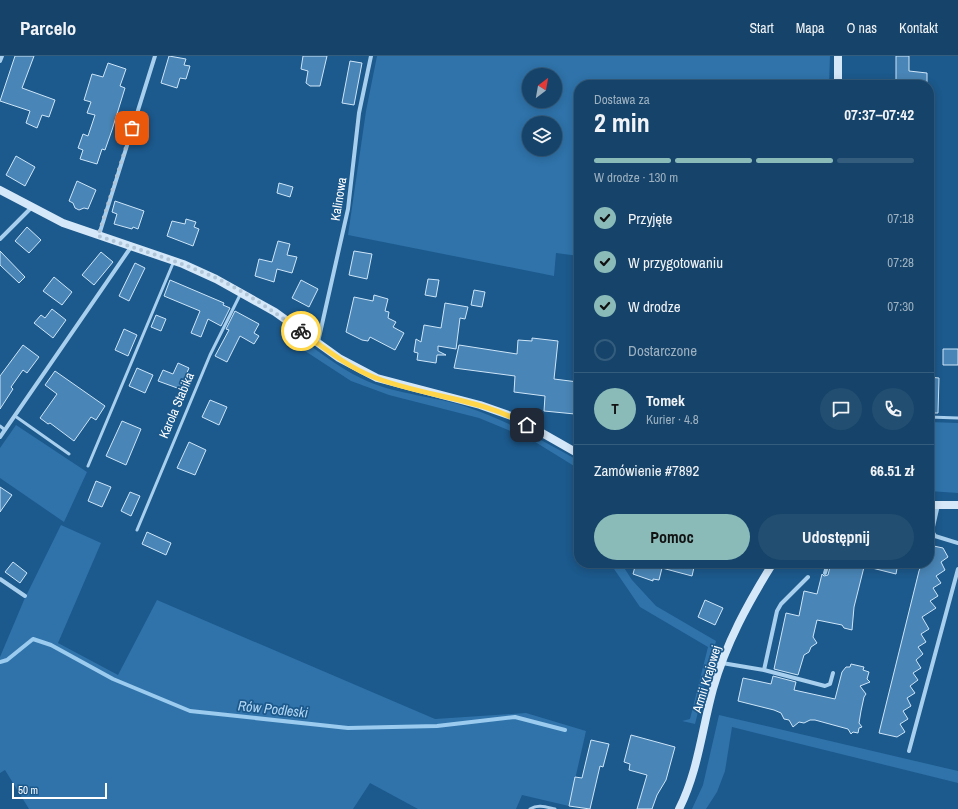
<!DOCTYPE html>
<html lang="pl">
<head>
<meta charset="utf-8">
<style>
  body { margin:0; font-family:"Archivo Narrow",sans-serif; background:#224e71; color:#f1f3f6; height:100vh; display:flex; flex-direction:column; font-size:15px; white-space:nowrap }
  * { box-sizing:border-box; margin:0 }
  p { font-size:13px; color:#9db0c0 }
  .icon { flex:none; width:22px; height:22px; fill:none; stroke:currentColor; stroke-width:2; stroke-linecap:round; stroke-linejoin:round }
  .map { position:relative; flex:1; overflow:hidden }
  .panel { position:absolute; left:574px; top:24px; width:360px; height:488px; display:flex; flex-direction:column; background:#154369; border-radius:16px; box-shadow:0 2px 10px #0003,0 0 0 1px #345c7d }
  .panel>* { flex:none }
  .needle { width:26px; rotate:31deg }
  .controls { position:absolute; left:522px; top:12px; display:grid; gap:8px }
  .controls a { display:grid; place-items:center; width:40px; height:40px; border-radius:50%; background:#154369; box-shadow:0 2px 10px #0003,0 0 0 1px #345c7d; font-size:20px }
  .scale { position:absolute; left:12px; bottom:10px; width:95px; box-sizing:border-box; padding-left:4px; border:2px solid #fff; border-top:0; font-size:11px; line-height:14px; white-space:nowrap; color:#fff; -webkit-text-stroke:3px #1c598c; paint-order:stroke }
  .pin { position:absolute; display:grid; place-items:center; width:34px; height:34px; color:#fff; margin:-17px; border-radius:8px; box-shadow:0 2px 6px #0006 }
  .courier { position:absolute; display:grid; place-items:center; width:40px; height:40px; margin:-20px; border:3px solid #ffd54a; border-radius:50%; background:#fff; color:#222; box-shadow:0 1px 5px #0007 }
  .headline em { font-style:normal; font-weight:700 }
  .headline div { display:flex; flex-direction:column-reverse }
  .headline { display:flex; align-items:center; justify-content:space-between; height:68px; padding:0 20px }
  h1 { font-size:26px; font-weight:700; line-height:30px }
  .bar { display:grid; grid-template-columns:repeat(4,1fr); gap:6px 4px; align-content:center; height:48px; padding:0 20px }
  .bar i { height:5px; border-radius:3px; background:#345c7d }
  .bar .on { background:#8bbbb9 }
  .bar p { grid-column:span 4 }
  .line { display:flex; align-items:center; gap:10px; padding:0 20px; border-top:1px solid #345c7d }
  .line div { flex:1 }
  .round { display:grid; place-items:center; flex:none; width:42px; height:42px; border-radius:21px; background:#224e71 }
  ol { padding:0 20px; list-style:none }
  li { display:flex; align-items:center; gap:12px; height:44px }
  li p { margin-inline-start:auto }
  li .icon { padding:4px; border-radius:50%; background:#8bbbb9; color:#111; stroke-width:4 }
  li:last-child { color:#9db0c0 }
  li i { width:22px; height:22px; border:2px solid #345c7d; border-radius:50% }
  .cta { display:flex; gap:8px; margin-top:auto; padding:8px 20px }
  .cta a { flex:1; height:46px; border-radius:24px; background:#8bbbb9; color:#111; font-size:16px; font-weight:700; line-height:46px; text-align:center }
  .cta a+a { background:#224e71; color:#f1f3f6 }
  header { display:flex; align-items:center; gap:24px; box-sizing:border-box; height:56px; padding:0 20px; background:#154369; border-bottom:1px solid #345c7d }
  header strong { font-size:19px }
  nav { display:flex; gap:22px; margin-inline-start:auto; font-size:14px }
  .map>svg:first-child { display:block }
  .green { fill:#2f73aa; fill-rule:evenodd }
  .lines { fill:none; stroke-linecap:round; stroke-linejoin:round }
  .stream { stroke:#9bcbef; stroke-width:4 }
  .building { fill:#4985b6; stroke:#cee6f9 }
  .lane { stroke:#a8cfed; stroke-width:3 }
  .street { stroke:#a8cfed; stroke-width:4 }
  .secondary { stroke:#d5e8f9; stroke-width:8 }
  .done { stroke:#b0c5d7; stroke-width:4; stroke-dasharray:0 7.2 }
  .route { stroke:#ffd54a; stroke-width:5 }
  .labels { text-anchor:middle; stroke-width:3.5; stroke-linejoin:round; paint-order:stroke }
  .street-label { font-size:13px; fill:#fff; stroke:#1c598c }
  .water-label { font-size:14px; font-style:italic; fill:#b4d8f4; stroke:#1c598c }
</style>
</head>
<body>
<header>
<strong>Parcelo</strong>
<nav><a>Start</a><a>Mapa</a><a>O nas</a><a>Kontakt</a></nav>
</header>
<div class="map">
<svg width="958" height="753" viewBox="0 0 958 753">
  <rect width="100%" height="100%" fill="#1c598c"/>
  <!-- green -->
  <path class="green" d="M377,0h453l-1,29h-250v171l-23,-3 -2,23 -206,-41 18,-124zM529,19h26v26h-26zM529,67h26v26h-26z
    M308,288c18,13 38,28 59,37 32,14 68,15 100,26 40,14 75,33 112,54v8l-47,-29 -53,-22 -90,-23 -38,-14 -46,-30z
    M929,366l29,1v70l-29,-2z
    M16,369l71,47 -23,50 -64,-44v-30z
    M61,469l40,18 -43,100 60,32 39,-75 278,119 91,-6 60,18 -17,75 -47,-11 -6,14h-98l-48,-26 -17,26h-324l-24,-39 -5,3v-116l24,-57z
    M610,507h11l11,17 24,26 60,35 -21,83 -13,-3 8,-2 18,-72 -68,-40z
    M719,659l239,56v12l-226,-56 -7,44 -8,21 -11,17h-14l11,-24z"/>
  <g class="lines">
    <!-- stream -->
    <path class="stream" d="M0,606l7,-2 26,-21 18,6 62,34 77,32 158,17 89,-2 78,-9 50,13"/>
  </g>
  <!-- building -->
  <path class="building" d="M15,0h19l-12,32 33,12 -6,17 -7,-2 -5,13 -11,-5 4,-12 -30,-10z
    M169,0l17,3 -2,6 6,1 -4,13 -6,-1 -3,10 -16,-5z
    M303,0h24l-7,30h-10l-4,-3 2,-12 -7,-2z
    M896,0h13v15l18,2v12h-31z
    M350,5l12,2 -8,42 -12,-2z
    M108,7l18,6 -6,17 5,2 -13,42 -7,20 -3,-1 -5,15 -17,-5 3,-9 -5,-2 5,-14 5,2 7,-21 -8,-2 4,-11 -7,-2 8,-26 11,3z
    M16,100l19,11 -10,19 -19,-11z
    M77,125l19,9 -8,19 -4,-1 -5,2 -4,-2 -2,-5 -4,-2z
    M279,127l14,4 -3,10 -13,-4z
    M115,145l29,10 -6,18 -5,-2 -1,2 -18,-5 3,-10 -5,-2z
    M186,163l10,3 -2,5 5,2 -6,17 -26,-10 5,-15 13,3z
    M27,171l14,13 -12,13 -14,-12z
    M278,185l12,3 -3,11 10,2 -5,16 -15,-4 -3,13 -19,-6 4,-17 13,3z
    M0,195l25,26 -6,6 -19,-18z
    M354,195l18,3 -5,25 -18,-4z
    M101,196l12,10 -19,23 -12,-10z
    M135,207l10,5 -16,33 -10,-5z
    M54,221l18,15 -10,13 -19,-14z
    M428,223l11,1 -3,17 -11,-2z
    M170,224l54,23 -1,2 7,3 -9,18 -13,-7 -7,18 -10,-4 9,-22 -36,-15z
    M301,224l17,9 -9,18 -17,-9z
    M474,234l11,2 -3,15 -11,-2z
    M374,239l14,4 -3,12 4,1 -1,6 8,4 -3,5 11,6 -9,17 -25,-13 -2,4 -6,-1 -16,-8 8,-35 19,4z
    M445,247l23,4 -3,12 -5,-1 -4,31 -18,-3v5l8,4h-9l-1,8 -19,-3 1,-7 -4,-1 2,-13 5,3 3,-17 17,3z
    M52,253l14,11 -13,18 -19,-15 7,-8 4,3z
    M235,255l24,13 -5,9 5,3 -5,8 -14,-8 -13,26 -12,-6 14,-26 -3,-1z
    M156,259l10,4 -5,12 -10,-4z
    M124,273l13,6 -9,21 -13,-6z
    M532,282l26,3 -4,38 24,3 -3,32 -31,-3 1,-15 -31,-4 1,-16 -61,-8 5,-23 58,9 1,-14 14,1z
    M23,289l16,12 -12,16 -4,-3 -12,17 2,2 -13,20v-33z
    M943,293h15v16h-15z
    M178,307l11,5 -9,21 -22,-8 5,-11 10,4z
    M137,312l16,7 -8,18 -16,-7z
    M55,315l50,35 -9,14 -5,-3 -17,24 -24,-18 -2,1 -8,-6 17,-24 -12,-9z
    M929,321l10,1 -1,35h-9z
    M210,344l17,7 -8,18 -17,-8z
    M122,365l19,8 -15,36 -20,-9z
    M189,386l17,8 -11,25 -18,-7z
    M96,425l15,6 -9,20 -14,-6z
    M0,431l12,8 -12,17z
    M130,436l10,4 -9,20 -10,-5z
    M147,476l24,11 -5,12 -24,-11z
    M929,489l14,3 5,9 -7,5 4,8 -9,6 5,7 -8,5 5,8 -8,5 6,7 -14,9 7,12 -8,5 5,8 -8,5 5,7 -7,6 5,8 -8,5 5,7 -8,6 5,7 -8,5 4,8 -8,5 5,8 -8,5 5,8 -8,5 -18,-4 40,-162 3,-8h7z
    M13,506l14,11 -7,10 -15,-11z
    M636,507h59l-3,13 -30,-8 -3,12 -6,-1v2l-20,-7z
    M831,507h34l-11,44 -2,23 -8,-2 -2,-3 -25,-5 -4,17 4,6 -6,4 -2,5 -5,3 -6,20 -24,-6 12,-56 13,3 5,-25 13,3 5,-20 2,2 4,-1z
    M868,507h30l-2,11 -28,-7z
    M705,544l18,8 -8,17 -17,-8z
    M851,608l13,3 -1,3 6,2 -2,7 3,3 -10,4 6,8 -2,3 -3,14 -2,12 3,4 -3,1 -1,5 -5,-1 -2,2 -3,-5 -33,-9h-5l-6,3 -5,-1 -6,5 -4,-7 -5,-1 -3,-6 -7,-3 -36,-9 5,-23 28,6 2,-8 23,6 -2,8 41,9 7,-27 4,-5h4z
    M631,679l44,12 -9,33 -9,15 -5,14h-15l10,-34 -18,-5 1,-6 -6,-2z
    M591,684l18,4 -6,23 -3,-1 -10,43 -21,-3 6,-29 7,1z"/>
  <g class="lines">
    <!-- lane -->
    <path class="lane" d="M15,360l54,38
      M929,361l29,1
      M0,370l5,4
      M88,410l86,-205
      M137,474l73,-175 31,-62
      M530,753c8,-5 16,-2 25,0"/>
    <!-- street -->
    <path class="street" d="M0,5l2,-5
      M99,179l56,-179
      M0,183l31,-31
      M318,286l30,-133 11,-96 12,-57
      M0,381l131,-190
      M938,449l-6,26 3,5 23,7
      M825,517l3,-10
      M0,523l25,17
      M722,607l42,7 61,16 5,-2 3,-11
      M764,614l13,-59 4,-7 27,-27
      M909,695l49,-182"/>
    <!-- secondary -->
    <path class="secondary" d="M838,29v-29
      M0,134l63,33 120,41 33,15 59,33 64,46 38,20 103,27 34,12 65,37
      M929,449h29
      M679,753c19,-37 23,-80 34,-120 13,-46 35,-86 60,-126"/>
  </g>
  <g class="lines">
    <!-- done -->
    <path class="done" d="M132,72l-34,108c40,13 80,25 118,42 30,14 58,34 85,53"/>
    <!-- route -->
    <path class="route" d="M301,275c23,17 48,37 75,47 50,19 104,20 151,47"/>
  </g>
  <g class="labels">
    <!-- street labels -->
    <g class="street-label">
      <text transform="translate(338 143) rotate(-81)" y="5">Kalinowa</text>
      <text transform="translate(176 349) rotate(-67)" y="5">Karola Stabika</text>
      <text transform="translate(706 623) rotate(-73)" y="5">Armii Krajowej</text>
    </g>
    <!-- water labels -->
    <g class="water-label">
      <text transform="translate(273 653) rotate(6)" y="5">Rów Podleski</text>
    </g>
  </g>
</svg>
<div class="controls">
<a><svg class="needle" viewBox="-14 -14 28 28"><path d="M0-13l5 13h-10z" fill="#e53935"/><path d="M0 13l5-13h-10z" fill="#9db0c0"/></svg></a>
<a><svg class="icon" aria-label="layers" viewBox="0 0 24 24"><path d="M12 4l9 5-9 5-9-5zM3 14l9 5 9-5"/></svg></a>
</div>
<div class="scale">50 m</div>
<div class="pin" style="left:132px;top:72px;background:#ea580c"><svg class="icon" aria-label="bag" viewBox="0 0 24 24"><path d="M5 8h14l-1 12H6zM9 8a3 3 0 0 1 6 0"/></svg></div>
<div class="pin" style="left:527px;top:369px;background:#1f2937"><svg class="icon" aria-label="home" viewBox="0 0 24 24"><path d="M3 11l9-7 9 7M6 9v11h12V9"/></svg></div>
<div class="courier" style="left:301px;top:275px"><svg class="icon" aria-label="bike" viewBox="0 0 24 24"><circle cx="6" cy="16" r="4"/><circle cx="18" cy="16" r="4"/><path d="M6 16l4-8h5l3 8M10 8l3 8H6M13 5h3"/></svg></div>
<section class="panel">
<div class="headline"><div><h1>2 min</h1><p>Dostawa za</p></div><em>07:37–07:42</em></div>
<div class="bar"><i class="on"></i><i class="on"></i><i class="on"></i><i></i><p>W drodze · 130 m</p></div>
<ol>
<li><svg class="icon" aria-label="check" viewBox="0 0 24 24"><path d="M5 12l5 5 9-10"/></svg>Przyjęte<p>07:18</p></li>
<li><svg class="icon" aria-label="check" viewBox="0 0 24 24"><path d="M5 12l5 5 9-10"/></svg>W przygotowaniu<p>07:28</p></li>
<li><svg class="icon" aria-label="check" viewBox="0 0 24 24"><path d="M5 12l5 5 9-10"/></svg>W drodze<p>07:30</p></li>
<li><i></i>Dostarczone</li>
</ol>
<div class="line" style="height:72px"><b class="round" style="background:#8bbbb9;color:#111">T</b><div><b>Tomek</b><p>Kurier · 4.8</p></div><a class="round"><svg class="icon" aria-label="chat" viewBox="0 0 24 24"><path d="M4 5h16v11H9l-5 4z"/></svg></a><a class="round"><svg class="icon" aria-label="phone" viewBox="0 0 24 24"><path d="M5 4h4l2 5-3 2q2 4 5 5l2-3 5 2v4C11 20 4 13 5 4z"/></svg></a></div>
<div class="line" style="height:52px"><div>Zamówienie #7892</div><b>66.51 zł</b></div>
<div class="cta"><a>Pomoc</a><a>Udostępnij</a></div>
</section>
</div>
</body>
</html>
